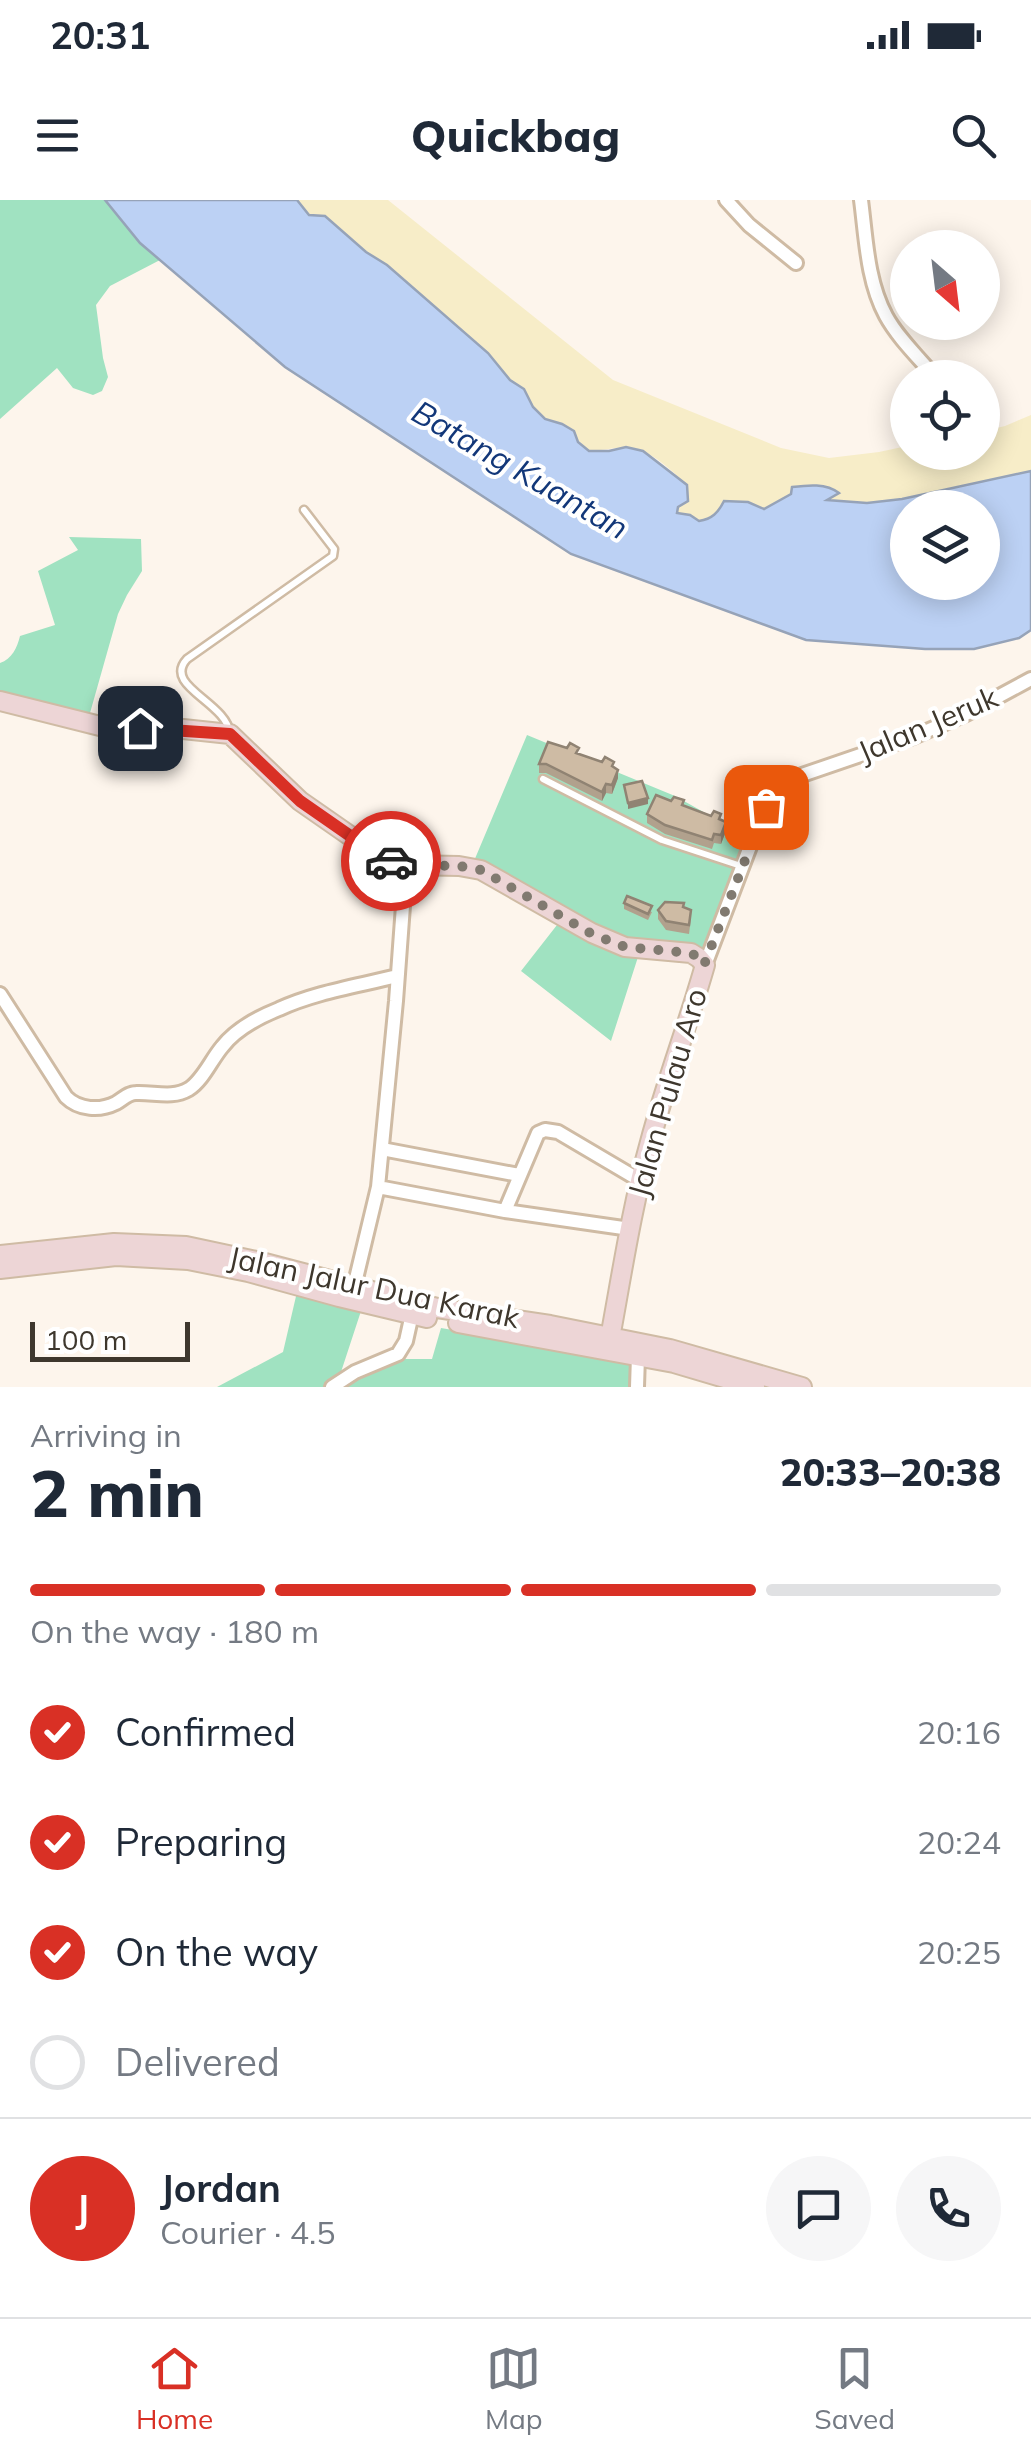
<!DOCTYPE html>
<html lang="en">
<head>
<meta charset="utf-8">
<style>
  body { margin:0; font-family:Mulish,sans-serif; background:#f6f6f7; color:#1f2937; height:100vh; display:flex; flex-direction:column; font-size:38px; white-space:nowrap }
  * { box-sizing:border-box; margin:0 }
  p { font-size:32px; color:#747a83 }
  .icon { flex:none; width:55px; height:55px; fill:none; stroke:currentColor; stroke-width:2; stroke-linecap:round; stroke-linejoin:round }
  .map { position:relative; height:1187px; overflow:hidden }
  .drawer { display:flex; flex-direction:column; background:#fff; flex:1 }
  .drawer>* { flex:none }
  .needle { width:65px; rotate:152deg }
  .controls { position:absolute; left:890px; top:30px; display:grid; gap:20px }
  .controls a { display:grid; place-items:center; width:110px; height:110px; border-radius:50%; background:#fff; box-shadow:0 5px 25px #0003; font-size:50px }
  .scale { position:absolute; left:30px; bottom:25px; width:160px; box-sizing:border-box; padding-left:10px; border:5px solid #3e372d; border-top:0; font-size:28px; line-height:35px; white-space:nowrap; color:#3e372d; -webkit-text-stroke:8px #fff; paint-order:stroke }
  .pin { position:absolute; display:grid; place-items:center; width:85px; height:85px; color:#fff; margin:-42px; border-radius:20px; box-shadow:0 5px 15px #0006 }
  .courier { position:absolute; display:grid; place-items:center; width:100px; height:100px; margin:-50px; border:8px solid #d93025; border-radius:50%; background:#fff; color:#222; box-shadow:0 2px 12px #0007 }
  .head em { font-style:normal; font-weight:800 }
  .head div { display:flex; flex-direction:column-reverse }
  .head { display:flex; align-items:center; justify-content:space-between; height:170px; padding:0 30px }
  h1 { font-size:65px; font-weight:800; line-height:75px }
  .bar { display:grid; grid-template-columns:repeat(4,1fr); gap:15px 10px; align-content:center; height:120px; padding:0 30px }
  .bar i { height:12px; border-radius:8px; background:#e0e1e3 }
  .bar .current { background:#d93025 }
  .bar p { grid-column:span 4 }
  .line { display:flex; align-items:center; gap:25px; padding:0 30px; border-top:2px solid #e0e1e3 }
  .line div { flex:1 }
  .round { display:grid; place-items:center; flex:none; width:105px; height:105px; border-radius:52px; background:#f6f6f7 }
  ol { padding:0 30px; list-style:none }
  li { display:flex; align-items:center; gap:30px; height:110px }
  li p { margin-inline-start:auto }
  li .icon { padding:10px; border-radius:50%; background:#d93025; color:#fff; stroke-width:4 }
  li:last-child { color:#747a83 }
  li i { width:55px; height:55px; border:5px solid #e0e1e3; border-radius:50% }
  .status { display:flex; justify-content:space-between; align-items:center; height:70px; padding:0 50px; background:#fff; direction:ltr }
  .status svg { height:28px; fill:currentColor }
  header { display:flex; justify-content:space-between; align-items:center; height:130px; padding:0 30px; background:#fff; font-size:45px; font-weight:800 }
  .tabs { display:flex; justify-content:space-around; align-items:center; height:140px; border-top:2px solid #e0e1e3; background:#fff; font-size:28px; color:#747a83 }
  .tabs a { display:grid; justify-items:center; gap:5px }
  .tabs .current { color:#d93025 }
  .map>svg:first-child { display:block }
  .green { fill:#a0e2c1 }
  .sand { fill:#f7edc8 }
  .water { fill:#bcd1f4; stroke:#96a3b8; stroke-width:2.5; fill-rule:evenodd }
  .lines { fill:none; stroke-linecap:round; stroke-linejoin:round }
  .lane-casing { stroke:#cfbba4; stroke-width:11 }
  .street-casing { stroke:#cfbba4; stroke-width:18 }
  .secondary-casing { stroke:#cfbba4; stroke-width:22 }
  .lane { stroke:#fff; stroke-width:6 }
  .street { stroke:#fff; stroke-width:12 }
  .secondary { stroke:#edd5d6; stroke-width:18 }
  .wall { fill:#b1a18d }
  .shaded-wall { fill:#908373 }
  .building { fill:#cebba4; stroke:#908373; stroke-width:2.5 }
  .done { stroke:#817a70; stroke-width:10; stroke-dasharray:0 18 }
  .route { stroke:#d93025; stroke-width:12 }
  .labels { text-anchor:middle; stroke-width:8; stroke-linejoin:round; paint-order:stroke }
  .street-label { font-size:30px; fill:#3e372d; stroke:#fff }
  .water-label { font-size:32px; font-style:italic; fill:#123779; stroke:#fff }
</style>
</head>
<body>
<div class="status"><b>20:31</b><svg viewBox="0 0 49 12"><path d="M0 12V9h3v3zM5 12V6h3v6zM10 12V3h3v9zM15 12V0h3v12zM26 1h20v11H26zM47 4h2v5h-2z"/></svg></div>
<header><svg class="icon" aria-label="menu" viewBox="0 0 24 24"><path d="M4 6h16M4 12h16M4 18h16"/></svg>Quickbag<svg class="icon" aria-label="search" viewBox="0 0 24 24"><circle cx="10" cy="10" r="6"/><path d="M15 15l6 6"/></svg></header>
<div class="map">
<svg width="1031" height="1187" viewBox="0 0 1031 1187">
  <rect width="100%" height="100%" fill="#fdf5ec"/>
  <!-- green -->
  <path class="green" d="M0,0h105l35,43 20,17 -50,26 -14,19 7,53 5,19 -6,14 -9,4 -20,-7 -16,-20 -57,51z
    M69,337l72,2 1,32 -15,24 -9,19 -28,99 -90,-20v-30c12,-4 17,-15 20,-27l35,-11 -17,-54 40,-21z
    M527,535l148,61 73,41 -41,110 -12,3 -68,-9 -55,-25 -38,-27 -60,-28z
    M557,725l59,28 22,4 -27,84 -90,-70z
    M297,1092l64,19 -20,61 -17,15h-107l66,-35z
    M441,1128l200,34v25h-302l-1,-3 58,-25h36z"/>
  <!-- sand -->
  <path class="sand" d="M297,0h91l225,180 168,68 48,10 50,-6 28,-6 1,6h74l1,-21 22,-5 26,-11v56l-129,28 -35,4 -43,-3 14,-7 -46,1 -29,15 -15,-7 -49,19 -9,-6 -13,-1 10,-29c-15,-14 -36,-35 -56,-37 -12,-2 -28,3 -42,3l-27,-27 -17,-5 -12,-12 -9,-18 -14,-9 -22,-27 -101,-88 -21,-13 -41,-36 -16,-1z"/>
  <!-- water -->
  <path class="water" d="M105,0h192l12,15 16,1 41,36 21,13 101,88 22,27 14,9 9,18 12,12 17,5 12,7 4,11 11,9h20l17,-4 17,4 44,34 1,16 -10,6 -1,6 13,2 9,6c13,-2 19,-8 25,-20l24,1 16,7 27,-15 1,-7c16,-2 34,-4 47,6l-12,7 40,3 35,-4 129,-28v159l-12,8 -45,11h-49l-119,-9 -235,-86 -286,-187 -145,-124zM908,308h74v74h-74z"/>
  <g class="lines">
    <!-- lane casing -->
    <g class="lane-casing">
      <path id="lane" d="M230,534c-3,-32 -68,-48 -43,-75l146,-103 1,-7 -30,-39
        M543,579l119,61 79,26"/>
    </g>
    <!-- street casing -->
    <g class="street-casing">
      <path id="street" d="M726,0l23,25 47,38
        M861,0c5,38 6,81 25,116 12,22 33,42 50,62
        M705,765l60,-158 18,-20 19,-12 111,-38 53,-23 65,-35
        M0,794l66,103c13,13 34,14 50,6 7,-4 12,-10 20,-10 18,-1 36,6 53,-4 14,-9 22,-29 33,-42 13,-17 37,-30 57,-38 37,-17 79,-23 118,-33
        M382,949l137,26
        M378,987l127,24 125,18
        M505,1011l33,-78 7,-3 13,2 83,49
        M354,1087l24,-100 18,-186 10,-136
        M332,1187l23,-15 43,-18 8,-13 6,-27
        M637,1187l1,-31"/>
    </g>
    <!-- secondary casing -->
    <g class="secondary-casing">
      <path id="secondary" d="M0,501l104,26 79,2 47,5 70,67 69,48 21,12 16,4 53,1 22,4 111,63 33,14 66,6 8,5 6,7c-17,60 -39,117 -55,177 -18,64 -28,131 -40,196
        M0,1055l114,-12 72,3 75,16 176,46 113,17 120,24 132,38
        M0,1069l116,-13 72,4 60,12 91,25 88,21
        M458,1123l216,40 81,24"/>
    </g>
    <!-- lane -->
    <use href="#lane" class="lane"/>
    <!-- street -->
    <use href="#street" class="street"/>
    <!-- secondary -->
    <use href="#secondary" class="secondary"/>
  </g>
  <!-- wall -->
  <path class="wall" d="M579,554l35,14 4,10 -6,16 -6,-1 -4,8 -56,-28h-7v-9z
    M684,606l37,14 5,11 -5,13 -7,-1 -2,6 -47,-15 -18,-11v-9z
    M624,703l28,9 -4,8 -24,-11z
    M683,707l8,11 -2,16 -23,-4 -8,-11v-9z"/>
  <!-- shaded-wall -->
  <path class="shaded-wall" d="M618,570v8l-6,16v-9z
    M606,584v9l-4,8v-9z
    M648,598v6l-20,5v-6z
    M726,622v9l-5,13v-9z"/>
  <!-- building -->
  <path class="building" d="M548,542l19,6 3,-5 9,5 -3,5 26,9 3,-5 9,5 -2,4 6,4 -6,15 -6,-1 -4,8 -56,-28h-7z
    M642,581l6,17 -20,5 -4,-18z
    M656,595l15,6 3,-4 10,3 -2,5 29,11 3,-5 7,3 -2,5 7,3 -5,13 -7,-1 -2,6 -47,-15 -18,-11z
    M627,696l25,10 -4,8 -24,-11z
    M665,702l19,1 -1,4 8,3 -2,15 -23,-4 -8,-11z"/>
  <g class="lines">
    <!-- done -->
    <path class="done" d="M391,661l15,4 53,1 22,4 111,64 33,13 66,6 8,5 5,7 62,-158"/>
    <!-- route -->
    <path class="route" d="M140,528l90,6 70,67 69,48 22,12"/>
  </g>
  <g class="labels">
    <!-- street labels -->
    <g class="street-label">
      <text transform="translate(928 525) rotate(-23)" y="10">Jalan Jeruk</text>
      <text transform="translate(668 893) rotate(-74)" y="10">Jalan Pulau Aro</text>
      <text transform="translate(374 1088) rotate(12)" y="10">Jalan Jalur Dua Karak</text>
    </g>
    <!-- water labels -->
    <g class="water-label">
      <text transform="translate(520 270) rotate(30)" y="11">Batang Kuantan</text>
    </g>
  </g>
</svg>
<div class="controls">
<a><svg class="needle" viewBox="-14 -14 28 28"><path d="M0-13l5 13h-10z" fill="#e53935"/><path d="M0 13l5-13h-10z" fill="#747a83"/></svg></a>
<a><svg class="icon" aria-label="locate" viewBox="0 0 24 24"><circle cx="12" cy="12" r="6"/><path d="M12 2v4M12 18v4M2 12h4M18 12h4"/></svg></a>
<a><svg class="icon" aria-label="layers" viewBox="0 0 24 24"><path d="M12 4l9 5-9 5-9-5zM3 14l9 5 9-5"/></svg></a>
</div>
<div class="scale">100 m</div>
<div class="pin" style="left:766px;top:607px;background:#ea580c"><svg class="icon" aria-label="bag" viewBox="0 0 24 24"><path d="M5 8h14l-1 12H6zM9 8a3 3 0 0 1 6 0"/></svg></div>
<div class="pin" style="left:140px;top:528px;background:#1f2937"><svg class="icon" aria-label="home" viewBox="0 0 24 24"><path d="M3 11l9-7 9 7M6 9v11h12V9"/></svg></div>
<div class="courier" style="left:391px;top:661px"><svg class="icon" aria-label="car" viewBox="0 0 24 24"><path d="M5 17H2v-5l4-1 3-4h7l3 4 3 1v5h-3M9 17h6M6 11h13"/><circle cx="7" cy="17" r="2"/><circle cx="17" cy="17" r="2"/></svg></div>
</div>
<section class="drawer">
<div class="head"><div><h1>2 min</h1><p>Arriving in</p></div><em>20:33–20:38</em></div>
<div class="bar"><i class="current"></i><i class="current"></i><i class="current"></i><i></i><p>On the way · 180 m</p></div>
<ol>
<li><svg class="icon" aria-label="check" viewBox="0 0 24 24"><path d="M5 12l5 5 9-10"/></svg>Confirmed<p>20:16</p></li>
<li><svg class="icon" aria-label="check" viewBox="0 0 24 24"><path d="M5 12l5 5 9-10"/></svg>Preparing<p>20:24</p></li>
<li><svg class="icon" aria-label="check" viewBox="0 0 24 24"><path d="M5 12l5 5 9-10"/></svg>On the way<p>20:25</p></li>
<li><i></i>Delivered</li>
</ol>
<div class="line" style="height:180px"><b class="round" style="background:#d93025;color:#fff">J</b><div><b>Jordan</b><p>Courier · 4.5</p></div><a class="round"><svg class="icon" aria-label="chat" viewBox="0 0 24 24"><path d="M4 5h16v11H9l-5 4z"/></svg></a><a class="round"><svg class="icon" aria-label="phone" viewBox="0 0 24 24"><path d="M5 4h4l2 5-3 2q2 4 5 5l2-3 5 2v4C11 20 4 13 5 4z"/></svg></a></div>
</section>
<nav class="tabs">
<a class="current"><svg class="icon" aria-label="home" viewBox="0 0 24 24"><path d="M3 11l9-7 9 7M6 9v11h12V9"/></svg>Home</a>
<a><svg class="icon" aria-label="map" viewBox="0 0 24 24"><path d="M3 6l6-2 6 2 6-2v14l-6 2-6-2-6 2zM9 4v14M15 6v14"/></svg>Map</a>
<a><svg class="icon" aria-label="saved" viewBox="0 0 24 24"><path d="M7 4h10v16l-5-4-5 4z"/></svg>Saved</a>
</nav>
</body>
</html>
